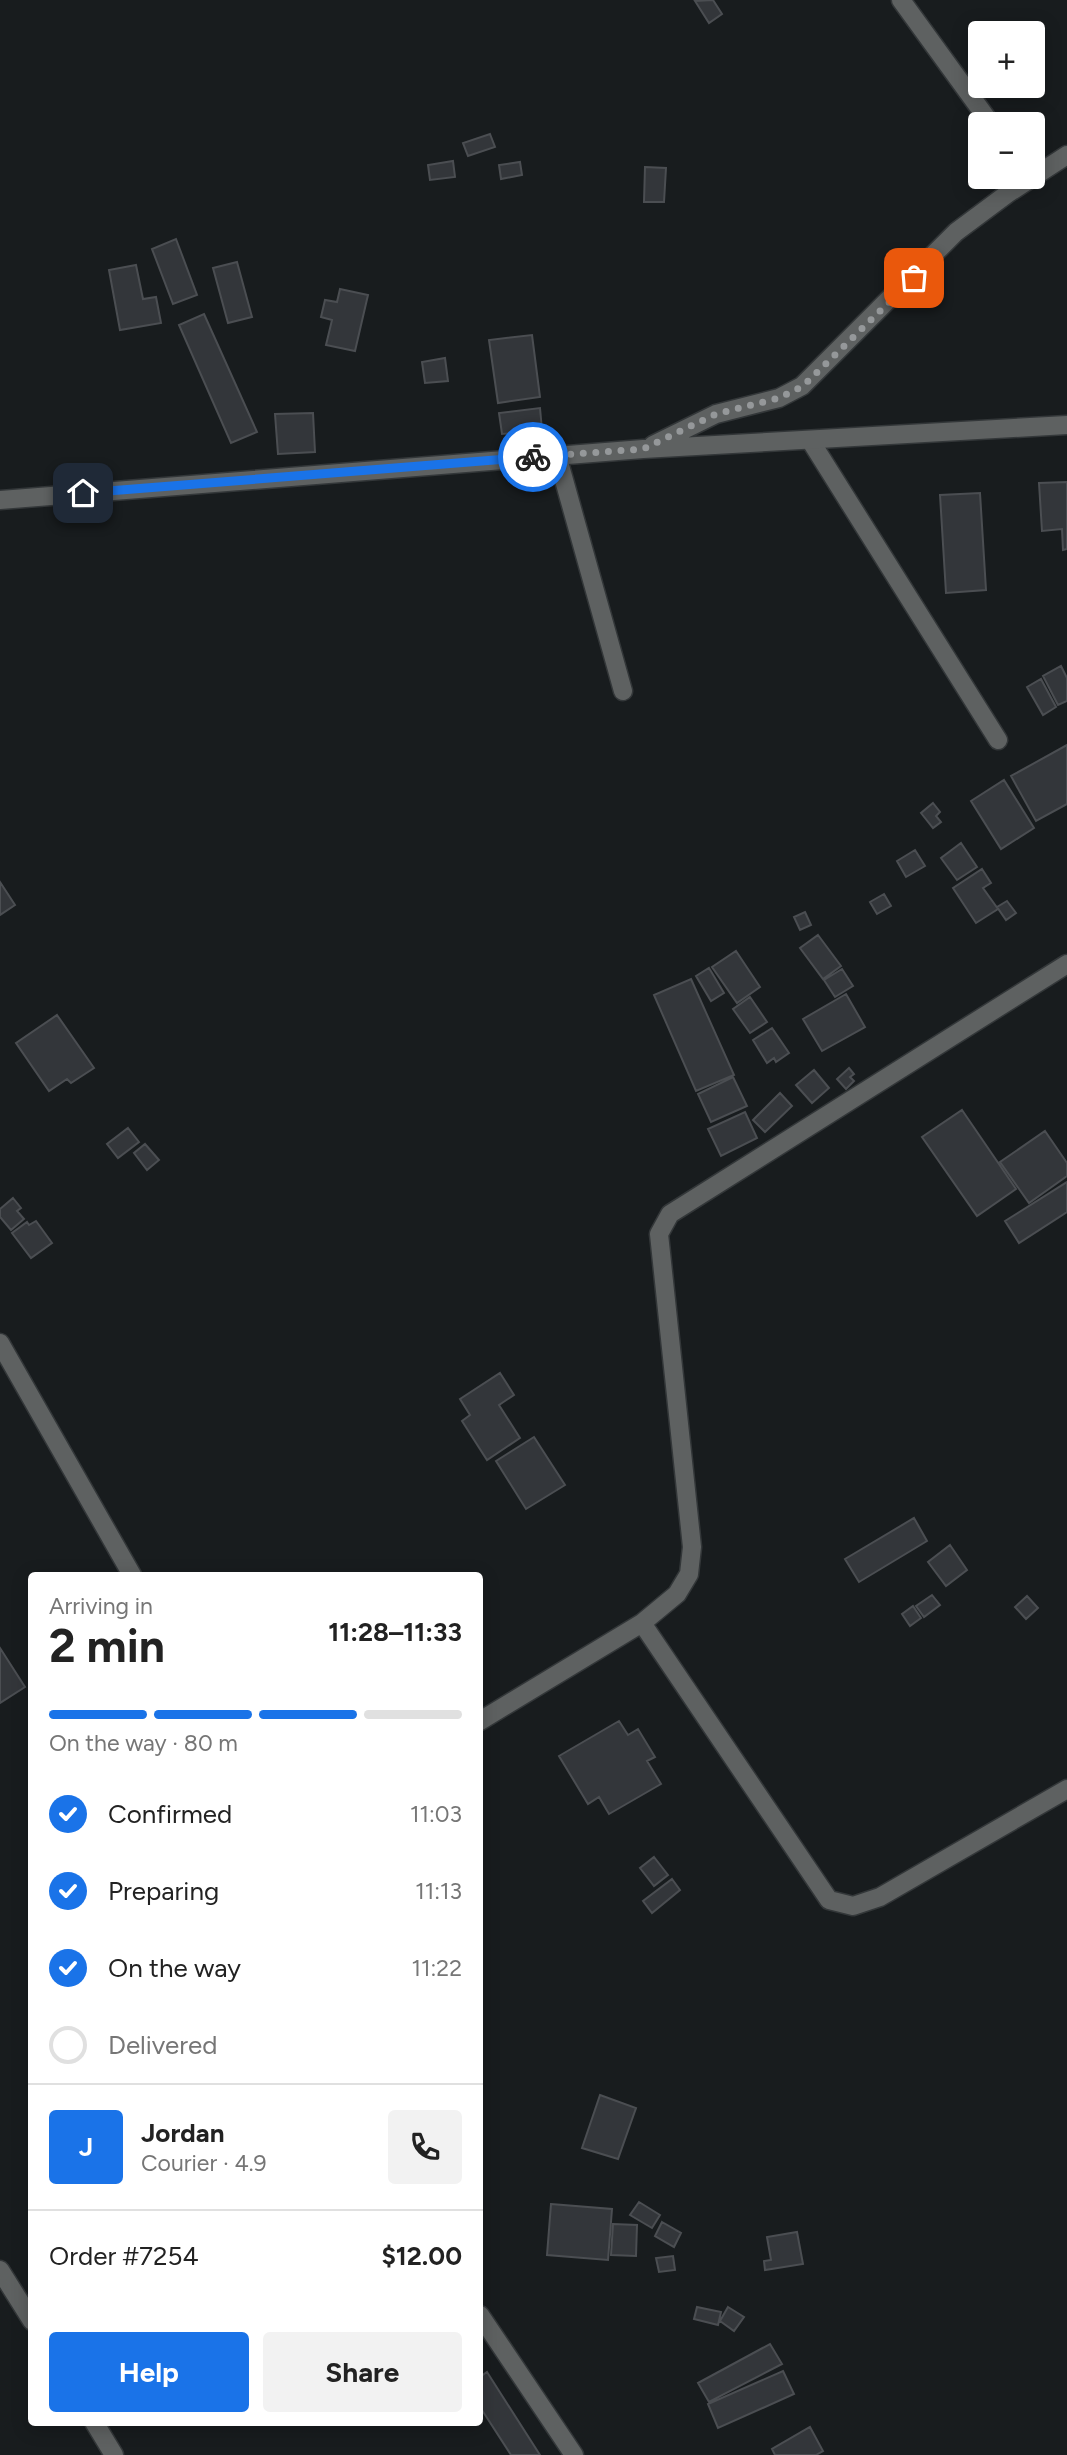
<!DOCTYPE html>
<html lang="en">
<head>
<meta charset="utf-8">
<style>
  body { margin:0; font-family:Figtree,sans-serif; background:#f2f2f2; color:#222; height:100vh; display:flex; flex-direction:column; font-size:26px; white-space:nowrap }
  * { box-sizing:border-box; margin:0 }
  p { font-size:23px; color:#767676 }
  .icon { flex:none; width:38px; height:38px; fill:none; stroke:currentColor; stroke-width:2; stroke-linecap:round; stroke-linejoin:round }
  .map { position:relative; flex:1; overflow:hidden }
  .details { position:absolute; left:28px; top:1572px; width:455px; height:854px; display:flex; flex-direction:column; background:#fff; border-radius:7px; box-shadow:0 4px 18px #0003 }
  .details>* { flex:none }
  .tools { position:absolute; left:968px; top:21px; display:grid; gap:14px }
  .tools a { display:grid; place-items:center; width:77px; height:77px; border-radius:7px; background:#fff; box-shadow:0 4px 18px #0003; font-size:35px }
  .pin { position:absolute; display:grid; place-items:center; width:60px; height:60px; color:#fff; margin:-30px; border-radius:14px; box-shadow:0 4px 10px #0006 }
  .courier { position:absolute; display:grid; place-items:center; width:70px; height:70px; margin:-35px; border:5px solid #1a73e8; border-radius:50%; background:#fff; color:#222; box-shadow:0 2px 9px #0007 }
  .head em { font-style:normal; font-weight:700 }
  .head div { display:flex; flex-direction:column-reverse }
  .head { display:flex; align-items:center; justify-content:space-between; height:119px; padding:0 21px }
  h1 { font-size:46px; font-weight:700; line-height:52px }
  .bar { display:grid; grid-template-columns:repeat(4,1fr); gap:10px 7px; align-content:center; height:84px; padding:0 21px }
  .bar i { height:9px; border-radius:5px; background:#e0e0e0 }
  .bar .current { background:#1a73e8 }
  .bar p { grid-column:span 4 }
  .line { display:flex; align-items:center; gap:18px; padding:0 21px; border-top:2px solid #e0e0e0 }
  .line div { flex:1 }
  .round { display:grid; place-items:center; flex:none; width:74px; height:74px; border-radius:7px; background:#f2f2f2 }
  ol { padding:0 21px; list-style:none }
  li { display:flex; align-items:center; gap:21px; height:77px }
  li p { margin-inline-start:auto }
  li .icon { padding:7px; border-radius:50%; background:#1a73e8; color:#fff; stroke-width:4 }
  li:last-child { color:#767676 }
  li i { width:38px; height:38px; border:4px solid #e0e0e0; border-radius:50% }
  .action { display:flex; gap:14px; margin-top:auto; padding:14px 21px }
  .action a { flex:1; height:80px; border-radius:7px; background:#1a73e8; color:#fff; font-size:28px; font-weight:700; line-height:80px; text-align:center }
  .action a+a { background:#f2f2f2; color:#222 }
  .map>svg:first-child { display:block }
  .building { fill:#33363a; stroke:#4b4e52; stroke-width:2 }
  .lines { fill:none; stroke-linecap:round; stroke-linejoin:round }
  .lane-casing { stroke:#333739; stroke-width:21 }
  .street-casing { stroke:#333739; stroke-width:21 }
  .lane { stroke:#5e6161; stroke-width:18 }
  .street { stroke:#5e6161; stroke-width:18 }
  .done { stroke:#95989a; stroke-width:7; stroke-dasharray:0 12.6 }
  .route { stroke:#1a73e8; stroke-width:9 }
</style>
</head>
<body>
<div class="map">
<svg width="1067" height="2455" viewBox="0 0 1067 2455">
  <rect width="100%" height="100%" fill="#181c1e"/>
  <!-- building -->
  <path class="building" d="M713,0l9,14 -13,9 -14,-22z
    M490,134l5,13 -27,9 -5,-13z
    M453,161l2,16 -25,3 -2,-15z
    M520,162l2,13 -21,4 -2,-14z
    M645,167l21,1 -2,34h-20z
    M176,239l21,56 -24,9 -21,-55z
    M237,262l15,55 -24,6 -15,-55z
    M136,265l7,34 13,-2 5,26 -41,7 -11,-60z
    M340,289l28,6 -13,56 -29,-6 6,-25 -11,-3 4,-17 12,2z
    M204,314l53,118 -26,11 -52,-118z
    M532,335l8,62 -42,6 -9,-63z
    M445,358l3,23 -23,2 -3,-21z
    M540,408l2,22 -40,4 -3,-21z
    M313,413l2,39 -37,2 -3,-40z
    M1067,482v67l-4,1 -1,-21 -20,2 -3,-48z
    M980,493l6,97 -40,3 -6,-98z
    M1061,666l6,12v23l-9,4 -15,-29z
    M1041,679l15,28 -13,8 -16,-28z
    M1067,745v59l-31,17 -25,-45z
    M1004,780l30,48 -33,21 -30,-48z
    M933,803l7,9 -4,4 5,6 -8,6 -12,-15z
    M961,843l16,24 -20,13 -16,-22z
    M915,850l10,16 -19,11 -9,-16z
    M982,869l9,14 -8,5 15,21 -22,14 -23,-35z
    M0,882l15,23 -15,10z
    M884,894l7,12 -14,8 -7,-12z
    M1007,901l9,12 -10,7 -9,-13z
    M805,912l6,13 -11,5 -6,-13z
    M818,935l23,31 -18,13 -23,-31z
    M736,951l24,36 -23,16 -25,-36z
    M709,968l15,25 -13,8 -15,-25z
    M842,969l11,17 -18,11 -11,-17z
    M691,979l43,96 -38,16 -42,-96z
    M846,994l19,33 -43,24 -19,-32z
    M750,997l17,25 -17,11 -17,-24z
    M57,1015l37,53 -23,15 -4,-4 -18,12 -33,-48z
    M772,1028l17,25 -13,9 -2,-4 -7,5 -14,-23z
    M849,1068l5,6 -4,3 4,4 -8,8 -9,-10z
    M814,1070l15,18 -17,15 -16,-18z
    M733,1077l14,29 -36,16 -13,-28z
    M780,1093l12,13 -27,26 -12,-12z
    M962,1110l54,79 -39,27 -55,-79z
    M745,1112l12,26 -36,18 -13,-27z
    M128,1128l11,14 -21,16 -11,-14z
    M1045,1131l22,32v13l-38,27 -29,-41z
    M145,1144l14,16 -12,10 -13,-17z
    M1067,1182v30l-48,31 -14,-22z
    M13,1198l8,10 -4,3 7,8 -13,11 -11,-13v-8z
    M36,1221l16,22 -21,15 -19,-25 15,-11 2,3z
    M500,1373l14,22 -15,10 21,33 -33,22 -25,-39 8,-6 -10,-16z
    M534,1437l31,48 -39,24 -30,-48z
    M914,1518l13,23 -68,41 -14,-23z
    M950,1545l17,25 -21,16 -18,-24z
    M932,1595l8,10 -16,12 -8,-11z
    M1027,1596l11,12 -12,11 -11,-12z
    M913,1606l8,12 -11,8 -8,-12z
    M0,1648l25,39 -25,16z
    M619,1721l9,14 10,-6 17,28 -8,4 14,23 -52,30 -10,-17 -11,7 -29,-48z
    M654,1857l14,18 -14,11 -14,-18z
    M672,1879l8,11 -28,23 -9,-12z
    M600,2095l36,13 -18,51 -36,-11z
    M639,2202l21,13 -8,13 -22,-13z
    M551,2204l61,5 -4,51 -61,-5z
    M662,2222l19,11 -7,14 -19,-11z
    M613,2224l24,1 -1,31 -25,-1z
    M797,2232l6,32 -38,6 -1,-9 7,-1 -4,-23z
    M673,2256l2,14 -16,2 -3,-14z
    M697,2307l24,5 -3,13 -24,-6z
    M728,2307l16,10 -10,14 -14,-10z
    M770,2344l12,20 -73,38 -11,-19z
    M783,2371l11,23 -76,34 -10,-24z
    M487,2372l53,83h-29l-31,-48v-30z
    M810,2427l13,24 -7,4h-41l-3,-6z"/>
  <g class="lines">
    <!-- lane casing -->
    <g class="lane-casing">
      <path id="lane" d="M810,440l188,300
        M557,455l66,236"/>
    </g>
    <!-- street casing -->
    <g class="street-casing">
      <path id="street" d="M901,0l90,124
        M653,445l63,-31 63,-16 23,-12 154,-154 51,-38 60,-39
        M0,500l643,-51 424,-24
        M0,1343l132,232
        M642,1623l187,277 24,6 27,-9 187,-108
        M480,1721l162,-98 35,-29 12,-20 3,-27 -33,-313 11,-20 397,-250
        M0,2270l32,51
        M480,2315l94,140
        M94,2422l20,33"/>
    </g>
    <!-- lane -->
    <use href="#lane" class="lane"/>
    <!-- street -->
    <use href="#street" class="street"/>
  </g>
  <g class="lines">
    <!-- done -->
    <path class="done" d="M533,457l110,-8 73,-35 63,-16 24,-12 111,-108"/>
    <!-- route -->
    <path class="route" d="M83,493l450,-36"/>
  </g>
</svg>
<div class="tools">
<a>+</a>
<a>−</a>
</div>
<div class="pin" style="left:914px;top:278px;background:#ea580c"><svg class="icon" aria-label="bag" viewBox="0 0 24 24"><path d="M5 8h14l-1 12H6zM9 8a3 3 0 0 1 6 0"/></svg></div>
<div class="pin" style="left:83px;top:493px;background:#1f2937"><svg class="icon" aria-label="home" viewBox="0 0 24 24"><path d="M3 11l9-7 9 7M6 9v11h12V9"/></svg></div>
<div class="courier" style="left:533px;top:457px"><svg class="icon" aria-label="bike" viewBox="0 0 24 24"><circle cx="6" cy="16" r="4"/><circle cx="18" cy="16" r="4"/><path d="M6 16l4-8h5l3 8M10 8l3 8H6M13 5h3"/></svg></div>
<section class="details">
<div class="head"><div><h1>2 min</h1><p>Arriving in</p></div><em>11:28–11:33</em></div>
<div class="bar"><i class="current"></i><i class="current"></i><i class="current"></i><i></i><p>On the way · 80 m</p></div>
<ol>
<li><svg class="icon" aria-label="check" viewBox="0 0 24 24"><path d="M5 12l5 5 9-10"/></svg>Confirmed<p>11:03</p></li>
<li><svg class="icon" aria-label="check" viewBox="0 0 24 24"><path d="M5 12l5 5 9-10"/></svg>Preparing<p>11:13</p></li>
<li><svg class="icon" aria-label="check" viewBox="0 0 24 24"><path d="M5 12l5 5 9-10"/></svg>On the way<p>11:22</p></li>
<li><i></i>Delivered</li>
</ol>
<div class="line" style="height:126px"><b class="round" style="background:#1a73e8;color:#fff">J</b><div><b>Jordan</b><p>Courier · 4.9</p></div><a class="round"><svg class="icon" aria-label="phone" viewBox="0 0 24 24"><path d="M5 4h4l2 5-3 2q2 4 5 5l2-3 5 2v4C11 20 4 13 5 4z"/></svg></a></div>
<div class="line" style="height:91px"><div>Order #7254</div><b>$12.00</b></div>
<div class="action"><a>Help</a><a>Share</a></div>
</section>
</div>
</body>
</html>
